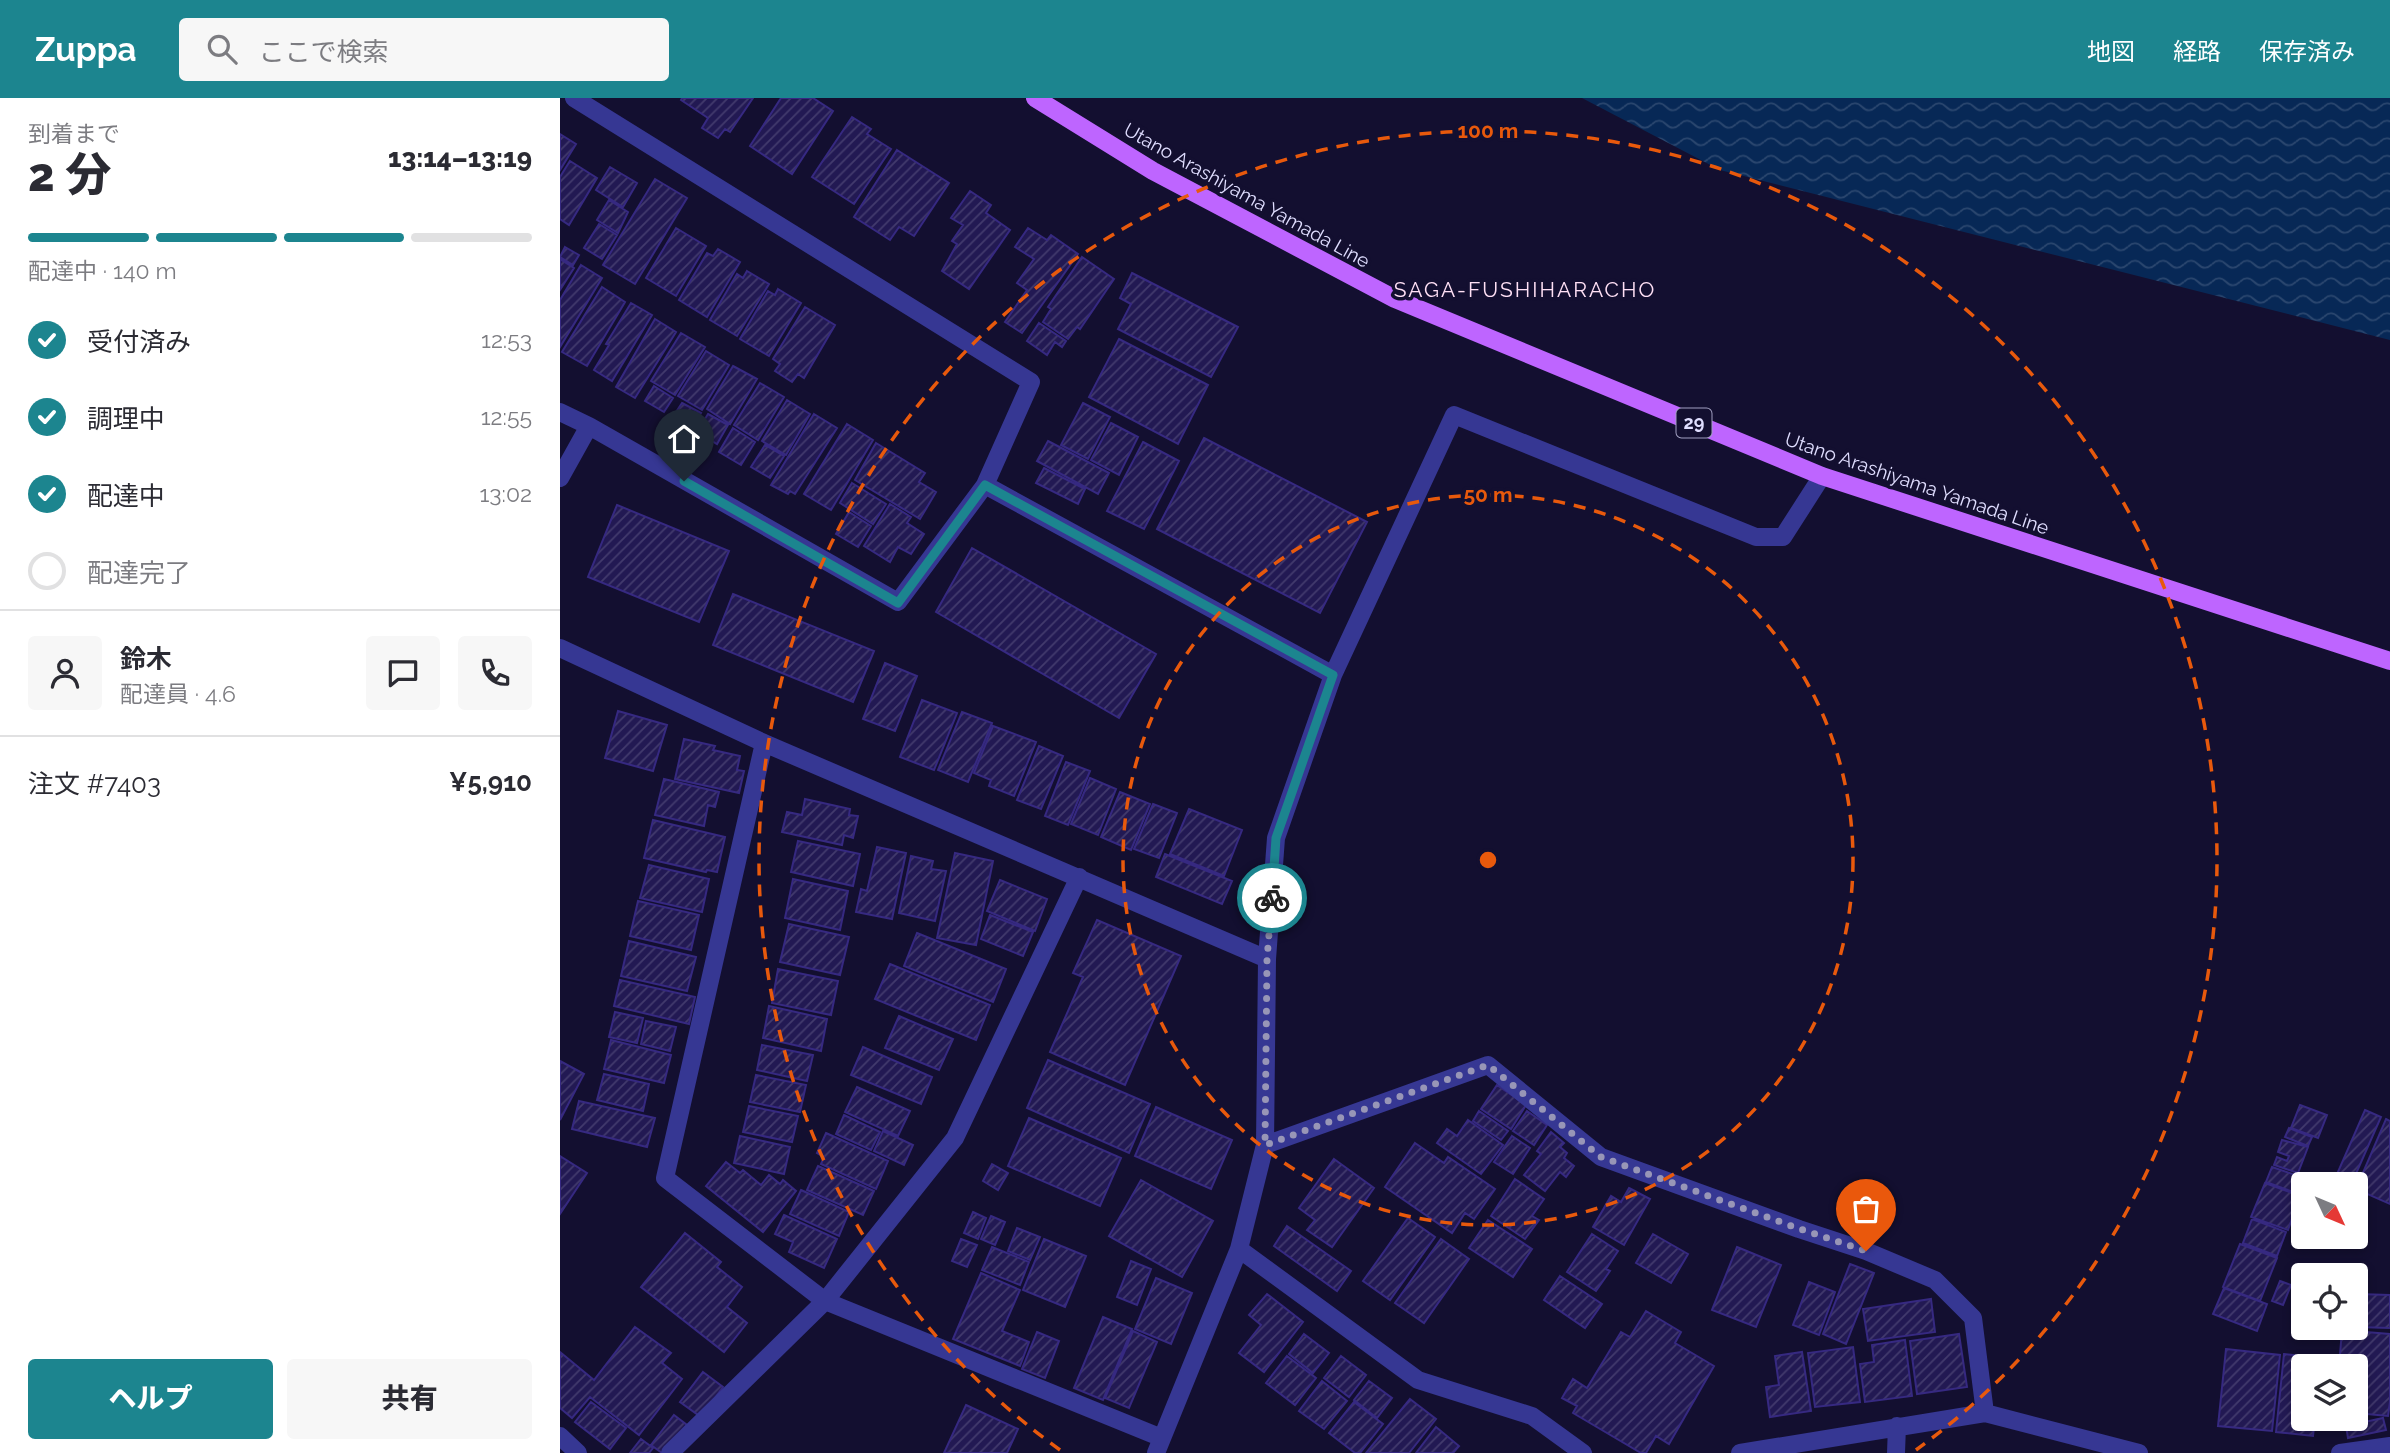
<!DOCTYPE html>
<html lang="ja">
<head>
<meta charset="utf-8">
<style>
  body { margin:0; font-family:Raleway,"Noto Sans JP",sans-serif; background:#f7f7f7; color:#2b2b33; height:100vh; display:flex; flex-direction:column; font-size:26px; white-space:nowrap }
  * { box-sizing:border-box; margin:0 }
  p { font-size:23px; color:#7c7c81 }
  .icon { flex:none; width:38px; height:38px; fill:none; stroke:currentColor; stroke-width:2; stroke-linecap:round; stroke-linejoin:round }
  .map { position:relative; flex:1; overflow:hidden }
  .details { display:flex; flex-direction:column; background:#fff; width:560px }
  .details>* { flex:none }
  .needle { width:46px; rotate:134deg }
  .tools { position:absolute; left:1731px; top:1074px; display:grid; gap:14px }
  .tools a { display:grid; place-items:center; width:77px; height:77px; border-radius:7px; background:#fff; box-shadow:0 4px 10px #0003; font-size:35px }
  .pin { position:absolute; display:grid; place-items:center; width:60px; height:60px; color:#fff; margin:-72px -30px; border-radius:50% 50% 50% 0; rotate:-45deg; box-shadow:0 0 7px #0007 }
  .pin .icon { rotate:45deg }
  .courier { position:absolute; display:grid; place-items:center; width:70px; height:70px; margin:-35px; border:5px solid #1c858f; border-radius:50%; background:#fff; color:#222; box-shadow:0 2px 9px #0007 }
  .headline em { font-style:normal; font-weight:800 }
  .headline div { display:flex; flex-direction:column-reverse }
  .headline { display:flex; align-items:center; justify-content:space-between; height:119px; padding:0 28px }
  h1 { font-size:46px; font-weight:800; line-height:52px }
  .bar { display:grid; grid-template-columns:repeat(4,1fr); gap:10px 7px; align-content:center; height:84px; padding:0 28px }
  .bar i { height:9px; border-radius:5px; background:#e1e1e2 }
  .bar .current { background:#1c858f }
  .bar p { grid-column:span 4 }
  .line { display:flex; align-items:center; gap:18px; padding:0 28px; border-top:2px solid #e1e1e2 }
  .line div { flex:1 }
  .round { display:grid; place-items:center; flex:none; width:74px; height:74px; border-radius:7px; background:#f7f7f7 }
  ol { padding:0 28px; list-style:none }
  li { display:flex; align-items:center; gap:21px; height:77px }
  li p { margin-inline-start:auto }
  li .icon { padding:7px; border-radius:50%; background:#1c858f; color:#fff; stroke-width:4 }
  li:last-child { color:#7c7c81 }
  li i { width:38px; height:38px; border:4px solid #e1e1e2; border-radius:50% }
  .cta { display:flex; gap:14px; margin-top:auto; padding:14px 28px }
  .cta a { flex:1; height:80px; border-radius:7px; background:#1c858f; color:#fff; font-size:28px; font-weight:800; line-height:80px; text-align:center }
  .cta a+a { background:#f7f7f7; color:#2b2b33 }
  header { display:flex; align-items:center; gap:42px; box-sizing:border-box; height:98px; padding:0 35px; background:#1c858f; color:#fff }
  header strong { font-size:33px }
  nav { display:flex; gap:38px; margin-inline-start:auto; font-size:24px }
  .search { width:490px; height:63px; background:#f7f7f7; display:flex; align-items:center; gap:18px; box-sizing:border-box; padding:0 24px; border-radius:7px; color:#7c7c81; font-size:26px }
  main { display:flex; flex:1; min-height:0 }
  .map>svg:first-child { display:block }
  .water { fill:url(#water-waves) }
  .building { fill:url(#building-hatch); stroke:#362981; stroke-width:2 }
  .lines { fill:none; stroke-linecap:round; stroke-linejoin:round }
  .minor { stroke:#363793; stroke-width:18 }
  .major { stroke:#be65ff; stroke-width:18 }
  .done { stroke:#9896b7; stroke-width:7; stroke-dasharray:0 12.6 }
  .route { stroke:#1c858f; stroke-width:9 }
  .ring { fill:none; stroke:#e8590c; stroke-width:3.5; stroke-dasharray:12 9 }
  .labels { text-anchor:middle; stroke-width:7; stroke-linejoin:round; paint-order:stroke }
  .shield { fill:#130f30; stroke:#a2a0c1; stroke-width:2 }
  .shield-label { font-size:18px; font-weight:bold; fill:#e0deff }
  .street-label { font-size:19px; fill:#e0deff; stroke:#130f30 }
  .neighbourhood-label { font-size:21px; letter-spacing:2px; fill:#ffe0f5; stroke:#130f30 }
  .centre { fill:#e8590c; stroke:#130f30; stroke-width:3.5 }
  .ring-label { font-size:21px; text-anchor:middle; font-weight:bold; fill:#e8590c; stroke:#130f30; stroke-width:7; stroke-linejoin:round; paint-order:stroke }
</style>
</head>
<body>
<header>
<strong>Zuppa</strong>
<div class="search"><svg class="icon" aria-label="search" viewBox="0 0 24 24"><circle cx="10" cy="10" r="6"/><path d="M15 15l6 6"/></svg>ここで検索</div>
<nav><a>地図</a><a>経路</a><a>保存済み</a></nav>
</header>
<main>
<section class="details">
<div class="headline"><div><h1>2 分</h1><p>到着まで</p></div><em>13:14–13:19</em></div>
<div class="bar"><i class="current"></i><i class="current"></i><i class="current"></i><i></i><p>配達中 · 140 m</p></div>
<ol>
<li><svg class="icon" aria-label="check" viewBox="0 0 24 24"><path d="M5 12l5 5 9-10"/></svg>受付済み<p>12:53</p></li>
<li><svg class="icon" aria-label="check" viewBox="0 0 24 24"><path d="M5 12l5 5 9-10"/></svg>調理中<p>12:55</p></li>
<li><svg class="icon" aria-label="check" viewBox="0 0 24 24"><path d="M5 12l5 5 9-10"/></svg>配達中<p>13:02</p></li>
<li><i></i>配達完了</li>
</ol>
<div class="line" style="height:126px"><a class="round"><svg class="icon" aria-label="person" viewBox="0 0 24 24"><circle cx="12" cy="8" r="4"/><path d="M4 21q1-7 8-7t8 7"/></svg></a><div><b>鈴木</b><p>配達員 · 4.6</p></div><a class="round"><svg class="icon" aria-label="chat" viewBox="0 0 24 24"><path d="M4 5h16v11H9l-5 4z"/></svg></a><a class="round"><svg class="icon" aria-label="phone" viewBox="0 0 24 24"><path d="M5 4h4l2 5-3 2q2 4 5 5l2-3 5 2v4C11 20 4 13 5 4z"/></svg></a></div>
<div class="line" style="height:91px"><div>注文 #7403</div><b>¥5,910</b></div>
<div class="cta"><a>ヘルプ</a><a>共有</a></div>
</section>
<div class="map">
<svg width="1830" height="1355" viewBox="0 0 1830 1355">
  <defs>
    <pattern id="water-waves" width="16" height="10" patternUnits="userSpaceOnUse" patternTransform="scale(1.75)"><rect width="16" height="10" fill="#072856"/><path d="M0 5q4-4 8 0t8 0" fill="none" stroke="#2b476f"/></pattern>
    <pattern id="building-hatch" width="6" height="6" patternUnits="userSpaceOnUse" patternTransform="scale(1.75)"><rect width="6" height="6" fill="#221953"/><path d="M-1 1l2-2M0 6l6-6M5 7l2-2" fill="none" stroke="#423a6d"/></pattern>
  </defs>
  <rect width="100%" height="100%" fill="#130f30"/>
  <!-- water -->
  <path class="water" d="M1022,0h808v242l-670,-170z"/>
  <!-- building -->
  <path class="building" d="M122,0h71l-23,34 -5,-3 -7,9 -16,-10 6,-10 -27,-18z
    M221,0h32l20,13 -41,63 -42,-28z
    M292,19l19,12 -4,5 24,15 -37,55 -42,-27z
    M0,36l16,10 -16,26z
    M337,52l52,33 -35,53 -15,-9 -9,13 -36,-23z
    M10,63l27,17 -28,47 -9,-6v-42z
    M50,69l27,16 -14,24 -27,-17z
    M95,81l32,19 -52,86 -32,-19z
    M410,93l21,14 -5,8 24,17 -41,59 -27,-18 15,-27 -5,-3 11,-16 -12,-7z
    M49,102l19,12 -10,21 -21,-13z
    M39,126l18,11 -15,24 -18,-11z
    M116,130l30,18 -30,50 -30,-18z
    M468,130l19,12 4,-5 27,19 -56,79 -17,-11 22,-32 -10,-7 17,-24 -19,-12z
    M5,149l14,8 -6,10 -13,-8z
    M158,151l22,13 -33,55 -28,-17 28,-47 6,3z
    M522,159l32,22 -34,50 -3,-2 -9,12 -25,-17 8,-13 -3,-2z
    M0,161l14,9 -14,22z
    M21,167l21,13 -42,69v-47z
    M187,173l22,13 -32,52 -27,-16 27,-46 6,4z
    M572,175l106,54 -27,50 -93,-48 13,-25 -11,-6z
    M42,189l23,15 -38,64 -25,-14z
    M218,191l23,14 -32,53 -29,-17 28,-48 7,4z
    M71,205l21,12 -40,66 -18,-11 15,-25 -3,-1z
    M245,209l30,18 -31,53 -6,-4 -6,8 -17,-11 5,-7 -7,-5z
    M95,221l21,13 -41,66 -19,-11z
    M479,225l27,18 -4,6 -7,-5 -8,13 -20,-14z
    M121,235l24,14 -30,48 -24,-14z
    M559,241l89,46 -30,59 -89,-47z
    M146,253l23,14 -27,45 -24,-14z
    M173,268l24,13 -27,45 -23,-15z
    M200,285l24,14 -26,43 -24,-15z
    M94,288l19,12 -9,14 -19,-11z
    M227,302l23,14 -24,41 -24,-14z
    M122,305l19,10 -10,17 -19,-12z
    M523,305l27,14 -22,42 -27,-14z
    M148,316l20,11 -11,19 -20,-12z
    M254,316l23,14 -42,66 -5,-3 -2,3 -17,-9z
    M551,325l27,14 -19,38 -28,-15z
    M287,326l26,16 -42,70 -27,-16z
    M173,330l22,14 -14,23 -22,-13z
    M644,340l163,84 -47,91 -163,-84z
    M488,343l61,32 -11,21 -61,-33z
    M583,344l36,19 -35,68 -37,-18z
    M316,345l49,30 -6,9 17,10 -16,27 -65,-39z
    M205,347l19,11 -14,22 -19,-11z
    M484,370l41,21 -7,15 -42,-21z
    M292,385l34,21 -13,20 -33,-21z
    M330,406l21,13 -4,6 17,11 -13,20 -13,-7 -8,15 -26,-16z
    M57,407l112,46 -30,71 -111,-45z
    M289,414l22,14 -13,21 -22,-13z
    M412,450l184,106 -37,64 -183,-106z
    M173,496l141,57 -21,51 -140,-57z
    M325,565l32,13 -22,55 -32,-12z
    M362,602l35,13 -23,57 -34,-13z
    M58,613l49,14 -14,46 -48,-13z
    M402,614l30,11 -24,59 -30,-12z
    M433,628l43,16 -22,54 -25,-10 2,-6 -17,-7z
    M124,641l31,7 -2,4 27,6 -3,14 7,1 -5,22 -64,-14z
    M479,648l24,10 -22,53 -24,-9z
    M506,664l24,9 -22,54 -23,-9z
    M530,680l26,11 -18,46 -27,-11z
    M104,681l55,13 -4,15 -7,-2 -4,21 -49,-11z
    M560,694l30,12 -19,46 -30,-13z
    M245,701l45,10 -1,6 9,1 -5,22 -9,-3 -2,10 -60,-13 5,-20 15,3z
    M593,706l24,9 -18,45 -25,-9z
    M629,711l53,21 -18,46 -54,-22z
    M93,722l72,17 -8,35 -10,-2 -1,2 -62,-14z
    M238,743l62,13 -7,32 -62,-14z
    M317,749l29,6 -14,66 -36,-7 5,-23 6,2z
    M395,755l38,8 -17,84 -39,-7z
    M605,756l67,27 -10,23 -66,-27z
    M351,758l22,5 -2,8 15,2 -11,50 -36,-8z
    M89,767l60,14 -7,33 -62,-14z
    M233,781l55,12 -8,39 -55,-12z
    M440,782l47,19 -12,32 -48,-20z
    M78,803l61,14 -8,35 -61,-14z
    M430,817l43,17 -10,24 -42,-17z
    M537,822l84,36 -56,129 -75,-33 33,-75 -10,-4z
    M229,826l60,13 -9,38 -60,-13z
    M357,835l89,36 -13,33 -89,-36z
    M69,843l67,16 -9,34 -66,-15z
    M330,866l100,41 -14,35 -101,-41z
    M218,871l60,12 -7,34 -59,-12z
    M60,882l75,17 -6,27 -75,-18z
    M209,908l58,13 -6,32 -58,-13z
    M55,914l28,6 -6,25 -28,-6z
    M339,918l54,23 -14,31 -54,-22z
    M86,923l30,6 -6,24 -29,-7z
    M51,942l60,15 -7,28 -60,-14z
    M202,947l51,10 -6,26 -50,-11z
    M303,949l69,30 -11,27 -70,-29z
    M488,962l102,44 -21,49 -102,-45z
    M0,963l24,13 -24,46z
    M44,976l45,10 -6,27 -46,-11z
    M196,977l50,10 -6,27 -50,-10z
    M937,987l29,20 -15,24 -30,-20z
    M297,989l53,24 -12,25 -53,-24z
    M19,1003l76,17 -8,29 -75,-18z
    M1740,1007l27,10 -9,23 -27,-10z
    M189,1008l49,10 -6,26 -49,-10z
    M596,1009l76,33 -21,49 -76,-33z
    M1805,1012l16,7 -30,68h-8l-9,-4z
    M919,1013l29,20 -7,9 -28,-19z
    M967,1013l20,14 -13,20 -21,-14z
    M284,1017l36,17 -9,18 -35,-16z
    M469,1020l92,40 -21,48 -92,-40z
    M1826,1021l4,2v83l-34,-15z
    M908,1022l35,25 -22,29 -44,-31 10,-14 10,7z
    M1729,1030l23,9 -4,9 -23,-9z
    M323,1033l30,14 -9,20 -30,-14z
    M991,1034l13,11 -4,4 7,6 -3,5 10,8 -8,11 -6,-5 -15,19 -21,-16 17,-21 -4,-3z
    M266,1035l62,28 -12,28 -55,-25 3,-7 -7,-4z
    M180,1038l50,11 -6,27 -50,-11z
    M952,1038l18,12 -17,26 -19,-12z
    M1722,1042l26,7 -10,26 -24,-8 3,-8 10,4 2,-5 -11,-4z
    M855,1045l29,20 4,-6 47,32 -21,30 -9,-6 -13,20 -67,-46z
    M0,1058l27,17 -27,41z
    M774,1061l40,29 -42,59 -25,-17 8,-10 -16,-12z
    M166,1064l14,11 3,-3 18,15 8,-10 11,9 3,-4 13,11 -33,41 -57,-46z
    M432,1066l16,9 -10,17 -15,-9z
    M258,1068l56,25 -11,24 -56,-25z
    M1712,1069l35,12 -6,16 -35,-13z
    M955,1081l29,20 -12,17 7,4 -14,19 -34,-23z
    M581,1082l72,41 -31,56 -73,-41z
    M1705,1085l35,13 -12,34 -37,-13z
    M1069,1090l21,11 -26,46 -31,-18 18,-31 10,6z
    M241,1092l48,22 -10,24 -49,-22z
    M413,1114l13,6 -8,21 -14,-6z
    M224,1117l53,24 -13,29 -35,-16 4,-10 -18,-8z
    M431,1118l14,6 -10,23 -14,-6z
    M848,1120l27,19 -45,63 -27,-19z
    M1692,1121l34,13 -9,24 -34,-13z
    M928,1122l44,29 -19,28 -44,-29z
    M727,1128l64,45 -14,20 -63,-45z
    M457,1130l23,9 -10,23 -22,-9z
    M125,1135l36,29 -4,5 25,20 -15,20 20,16 -23,29 -83,-65z
    M1032,1136l26,17 -12,18 4,2 -14,20 -29,-19z
    M1093,1136l35,20 -17,29 -35,-20z
    M401,1141l16,6 -10,22 -15,-6z
    M484,1141l42,17 -21,51 -42,-17z
    M881,1141l28,20 -45,64 -29,-20z
    M1680,1146l37,14 -17,43 -37,-14z
    M432,1149l37,15 -9,23 -38,-15z
    M1177,1149l44,18 -25,62 -44,-17z
    M571,1163l20,8 -14,36 -20,-8z
    M1290,1166l24,9 -28,71 -23,-10z
    M421,1175l39,17 -18,41 27,11 -9,24 -67,-27z
    M1000,1178l42,28 -17,24 -41,-28z
    M596,1180l36,15 -21,51 -36,-15z
    M1720,1183l11,4 -8,20 -11,-4z
    M1249,1184l26,10 -16,43 -26,-10z
    M1664,1190l43,16 -10,27 -44,-17z
    M707,1196l36,28 -39,50 -25,-19 22,-28 -12,-10z
    M1798,1196l32,1v33l-33,-1z
    M1371,1201l4,33 -67,9 -5,-32z
    M1086,1213l35,21 -6,11 39,23 -45,78 -13,-8 -10,17h-5l-68,-40 4,-7 -15,-8 11,-19 14,9 34,-56 9,5z
    M543,1219l29,12 -29,71 -29,-12z
    M75,1229l36,26 -9,10 20,16 -43,56 -49,-38 -18,21 -12,-10v-56l34,28z
    M1782,1232l48,4v68l-2,14 -32,-3v-46h-17z
    M573,1233l24,11 -28,66 -24,-10z
    M477,1234l22,9 -14,37 -23,-9z
    M744,1236l25,19 -16,20 -24,-19z
    M1399,1236l8,53 -50,7 -7,-53z
    M1345,1242l7,56 -47,6 -5,-38 14,-2 -2,-17z
    M1293,1249l7,55 -45,5 -7,-54z
    M1666,1251l54,6 -8,76 -54,-5z
    M1242,1254l9,59 -41,6 -4,-30 13,-2 -4,-29z
    M1724,1256l37,4v9h-18v52h12l-2,17 -37,-4z
    M727,1258l29,22 -21,27 -29,-22z
    M781,1258l25,19 -17,22 -25,-19z
    M143,1274l20,15 -22,30 -21,-15z
    M762,1283l25,20 -23,28 -25,-18z
    M809,1283l23,17 -15,20 -23,-18z
    M850,1301l26,20 -27,34h-43z
    M31,1304l35,26 -16,21 -35,-27z
    M794,1304l29,22 -23,29h-5l-26,-20z
    M406,1307l52,24 -11,24h-63z
    M114,1317l13,10 -25,28 -11,-8z
    M1823,1320l3,12 -38,8 -2,-12z
    M876,1329l23,19 -6,7h-37z
    M81,1341l12,9 -4,5h-19z"/>
  <g class="lines">
    <!-- minor -->
    <path class="minor" d="M0,314l29,14 309,176 87,-117 46,-103 -457,-284
      M0,380l29,-52
      M425,387l348,190
      M0,550l204,95 503,216
      M204,645l-99,435 160,123 337,137
      M705,1047l223,-80 113,92 198,72 67,22 69,29 38,38 12,95
      M679,1151l179,131 114,36 51,37
      M0,1338l18,17
      M110,1355l155,-152 130,-163 124,-261
      M596,1355l83,-204 26,-104 2,-186 9,-121 57,-163 121,-260 302,122h27l39,-61
      M1180,1355l245,-40 154,40
      M1336,1355l1,-27
      M1780,1355l50,-7"/>
    <!-- major -->
    <path class="major" d="M475,0l118,73 242,128 427,177 568,185"/>
  </g>
  <g class="lines">
    <!-- done -->
    <path class="done" d="M712,800l-5,61 -2,186 223,-80 113,92 199,72 66,22"/>
    <!-- route -->
    <path class="route" d="M124,383l214,122 87,-118 348,190 -57,163 -4,60"/>
  </g>
  <!-- distance rings -->
  <g class="ring">
    <circle cx="928" cy="762" r="365"/>
    <path d="M500 1352A729 729 0 1 1 1356 1352"/>
  </g>
  <g class="labels">
    <!-- shield labels -->
    <rect class="shield" x="1116.5" y="310.5" width="35" height="29" rx="5"/>
    <g class="shield-label">
      <text x="1134" y="331">29</text>
    </g>
    <!-- street labels -->
    <g class="street-label">
      <text transform="translate(687 97) rotate(29)" y="7">Utano Arashiyama Yamada Line</text>
      <text transform="translate(1357 385) rotate(19)" y="7">Utano Arashiyama Yamada Line</text>
    </g>
    <!-- neighbourhood labels -->
    <g class="neighbourhood-label">
      <text x="965" y="199">SAGA-FUSHIHARACHO</text>
    </g>
  </g>
  <circle cx="928" cy="762" r="10" class="centre"/>
  <g class="ring-label">
    <text x="928" y="40">100 m</text>
    <text x="928" y="404">50 m</text>
  </g>
</svg>
<div class="tools">
<a><svg class="needle" viewBox="-14 -14 28 28"><path d="M0-13l5 13h-10z" fill="#e53935"/><path d="M0 13l5-13h-10z" fill="#7c7c81"/></svg></a>
<a><svg class="icon" aria-label="locate" viewBox="0 0 24 24"><circle cx="12" cy="12" r="6"/><path d="M12 2v4M12 18v4M2 12h4M18 12h4"/></svg></a>
<a><svg class="icon" aria-label="layers" viewBox="0 0 24 24"><path d="M12 4l9 5-9 5-9-5zM3 14l9 5 9-5"/></svg></a>
</div>
<div class="pin" style="left:1306px;top:1153px;background:#ea580c"><svg class="icon" aria-label="bag" viewBox="0 0 24 24"><path d="M5 8h14l-1 12H6zM9 8a3 3 0 0 1 6 0"/></svg></div>
<div class="pin" style="left:124px;top:383px;background:#1f2937"><svg class="icon" aria-label="home" viewBox="0 0 24 24"><path d="M3 11l9-7 9 7M6 9v11h12V9"/></svg></div>
<div class="courier" style="left:712px;top:800px"><svg class="icon" aria-label="bike" viewBox="0 0 24 24"><circle cx="6" cy="16" r="4"/><circle cx="18" cy="16" r="4"/><path d="M6 16l4-8h5l3 8M10 8l3 8H6M13 5h3"/></svg></div>
</div>
</main>
</body>
</html>
